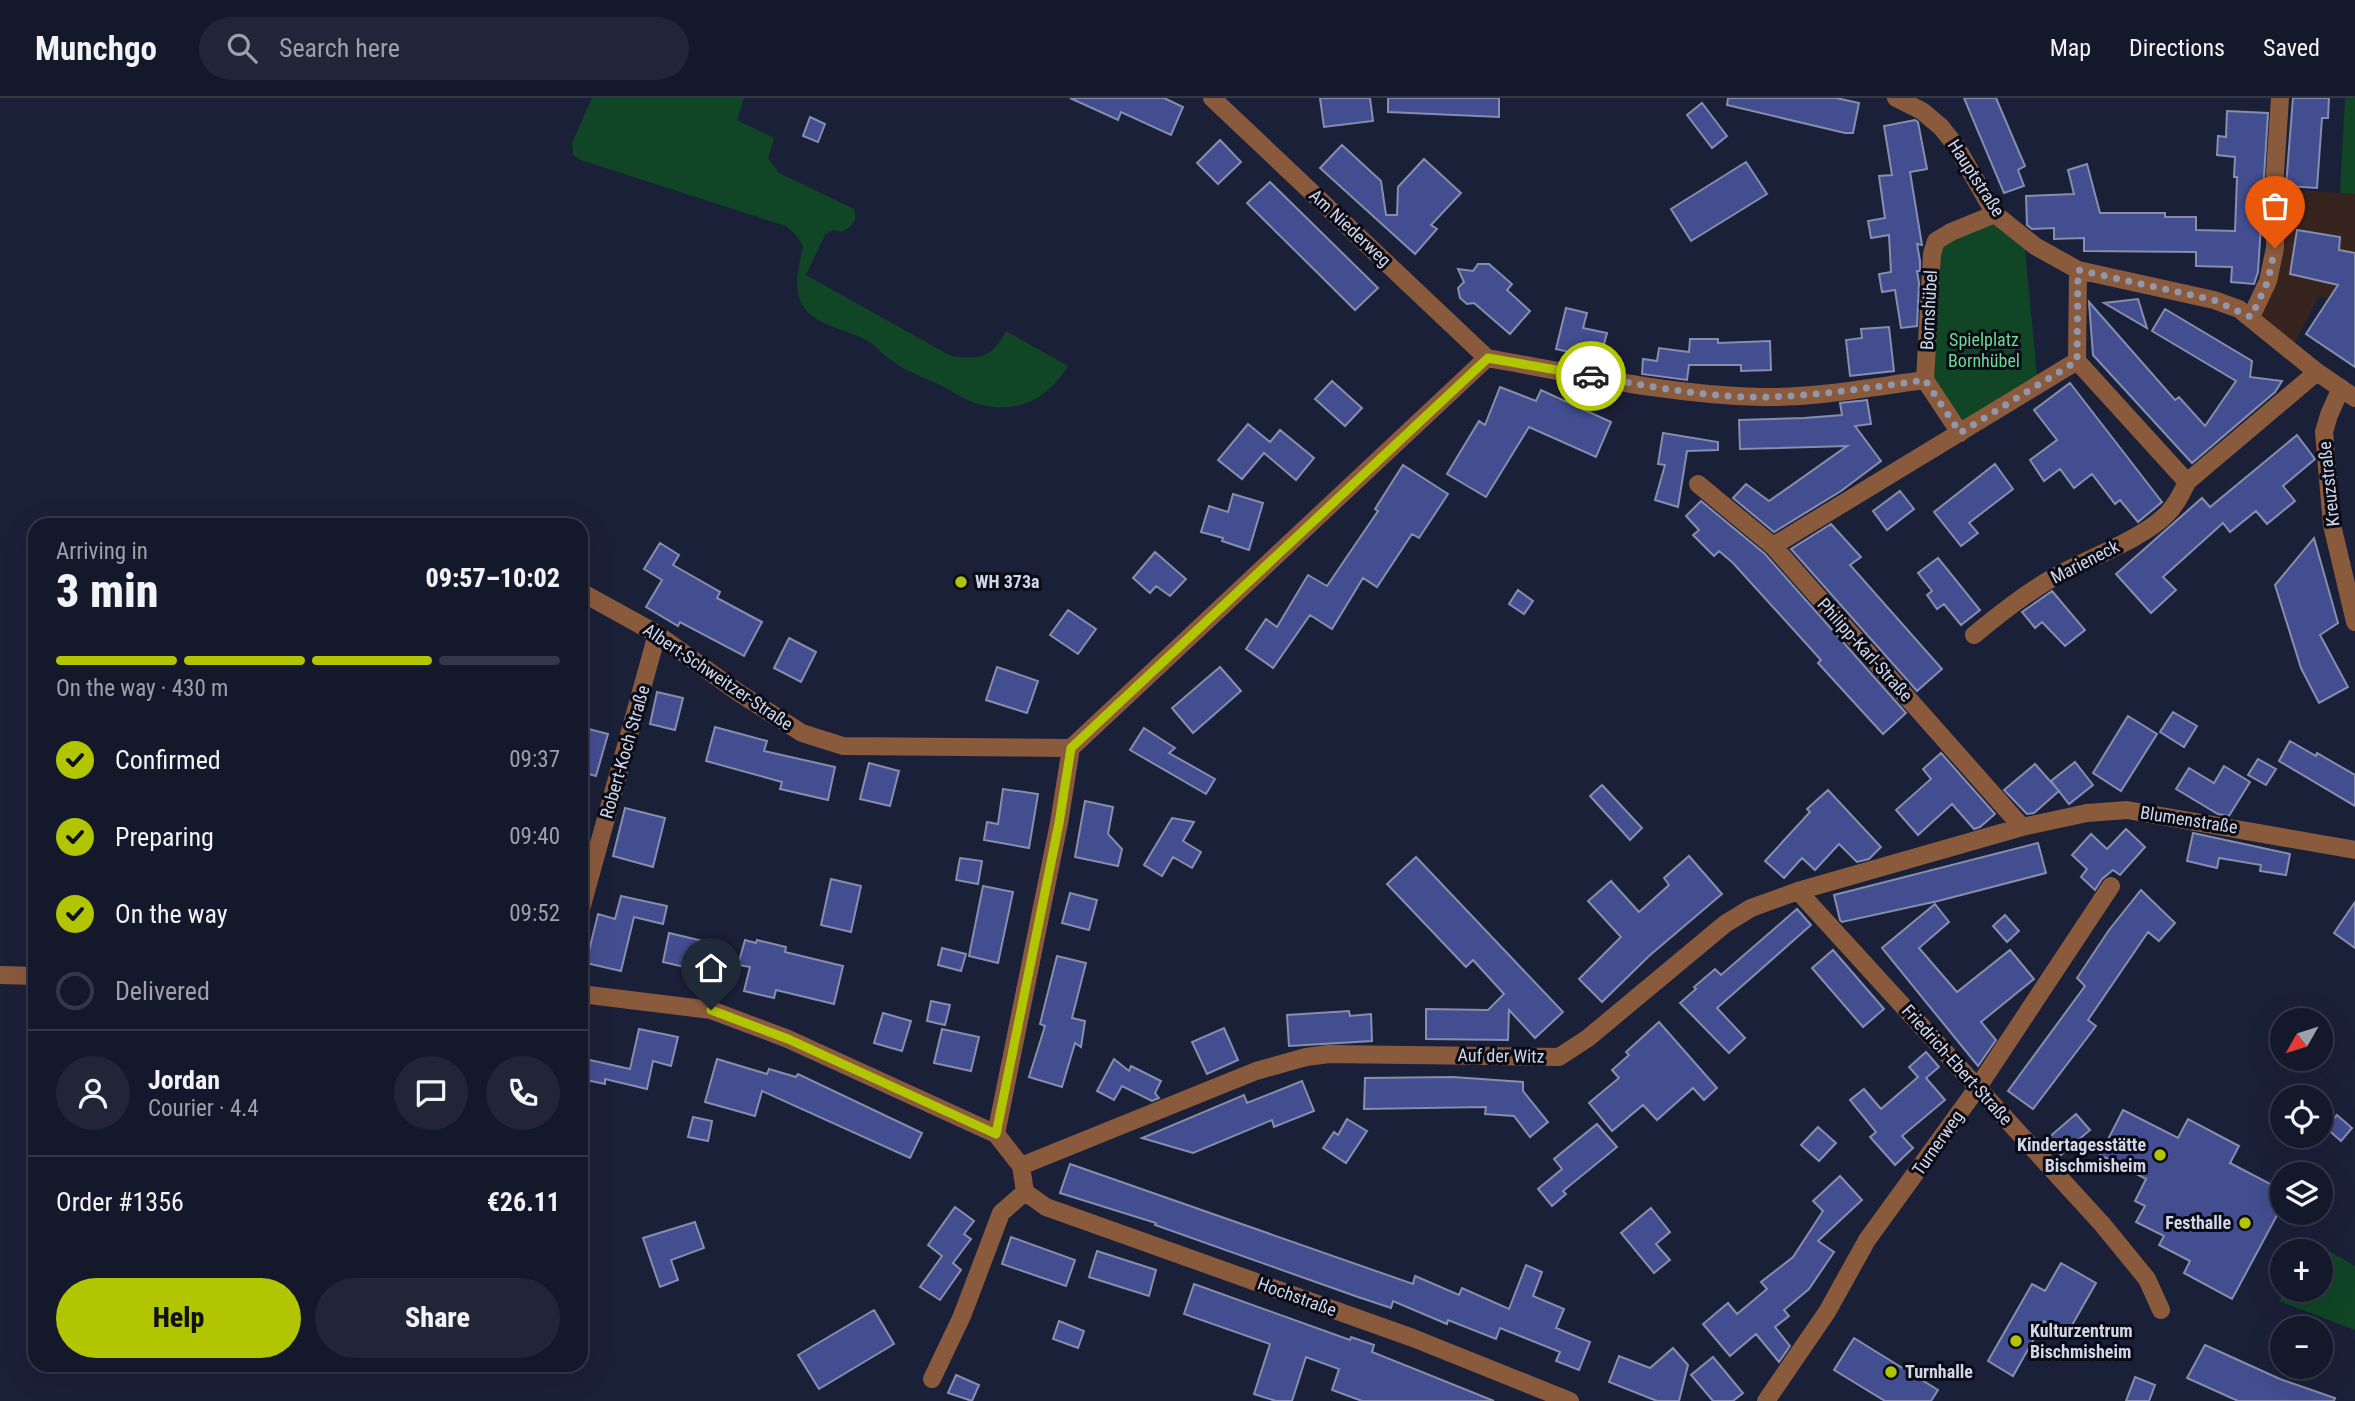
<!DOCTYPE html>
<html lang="en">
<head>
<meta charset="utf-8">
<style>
  body { margin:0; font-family:"Roboto Condensed",sans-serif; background:#212537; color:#f1f3f6; height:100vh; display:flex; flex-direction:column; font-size:26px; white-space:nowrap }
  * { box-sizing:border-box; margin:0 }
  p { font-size:23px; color:#9da0a9 }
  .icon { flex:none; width:38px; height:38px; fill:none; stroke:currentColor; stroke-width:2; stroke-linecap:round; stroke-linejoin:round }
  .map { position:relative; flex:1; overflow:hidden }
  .details { position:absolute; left:28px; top:420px; width:560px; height:854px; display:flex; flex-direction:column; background:#14182b; border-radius:21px; box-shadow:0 7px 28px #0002,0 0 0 2px #333747 }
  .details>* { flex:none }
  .needle { width:46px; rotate:231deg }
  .controls { position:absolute; left:2270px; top:910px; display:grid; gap:14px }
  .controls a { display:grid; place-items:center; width:63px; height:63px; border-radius:50%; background:#14182b; box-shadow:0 7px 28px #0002,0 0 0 2px #333747; font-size:35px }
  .pin { position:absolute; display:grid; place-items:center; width:60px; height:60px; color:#fff; margin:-72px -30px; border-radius:50% 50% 50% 0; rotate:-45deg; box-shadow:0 0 7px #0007 }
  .pin .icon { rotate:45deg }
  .courier { position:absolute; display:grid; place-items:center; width:70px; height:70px; margin:-35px; border:5px solid #b1c500; border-radius:50%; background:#fff; color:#222; box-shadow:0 2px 9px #0007 }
  .summary em { font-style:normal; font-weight:800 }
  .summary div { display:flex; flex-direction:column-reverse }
  .summary { display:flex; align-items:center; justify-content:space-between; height:119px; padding:0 28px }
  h1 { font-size:46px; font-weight:800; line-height:52px }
  .bar { display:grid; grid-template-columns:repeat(4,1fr); gap:10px 7px; align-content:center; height:84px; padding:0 28px }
  .bar i { height:9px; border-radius:5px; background:#333747 }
  .bar .active { background:#b1c500 }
  .bar p { grid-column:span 4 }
  .line { display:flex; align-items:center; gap:18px; padding:0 28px; border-top:2px solid #333747 }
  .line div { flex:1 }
  .round { display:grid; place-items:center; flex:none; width:74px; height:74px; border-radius:37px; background:#212537 }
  ol { padding:0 28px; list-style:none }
  li { display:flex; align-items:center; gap:21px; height:77px }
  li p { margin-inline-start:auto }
  li .icon { padding:7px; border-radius:50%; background:#b1c500; color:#111; stroke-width:4 }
  li:last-child { color:#9da0a9 }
  li i { width:38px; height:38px; border:4px solid #333747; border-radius:50% }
  .action { display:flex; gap:14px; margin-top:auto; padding:14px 28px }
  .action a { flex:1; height:80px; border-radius:42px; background:#b1c500; color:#111; font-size:28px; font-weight:800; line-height:80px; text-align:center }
  .action a+a { background:#212537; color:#f1f3f6 }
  header { display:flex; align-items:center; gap:42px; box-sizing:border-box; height:98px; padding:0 35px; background:#14182b; border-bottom:2px solid #333747 }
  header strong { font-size:33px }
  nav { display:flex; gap:38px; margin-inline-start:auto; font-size:24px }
  .search { width:490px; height:63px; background:#212537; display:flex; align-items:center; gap:18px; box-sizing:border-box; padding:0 24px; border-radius:38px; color:#9da0a9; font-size:26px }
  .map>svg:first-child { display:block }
  .commercial { fill:#37241f }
  .green { fill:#104526 }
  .building { fill:#434e91; stroke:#868dad; stroke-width:2 }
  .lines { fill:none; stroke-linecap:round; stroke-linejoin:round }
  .minor { stroke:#8a5a3d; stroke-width:18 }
  .done { stroke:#9296aa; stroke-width:7; stroke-dasharray:0 12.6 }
  .route { stroke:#b1c500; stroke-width:9 }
  .poi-dot { fill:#b1c500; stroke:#090b16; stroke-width:2.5 }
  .labels { text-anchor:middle; stroke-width:6; stroke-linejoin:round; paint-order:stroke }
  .street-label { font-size:18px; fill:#d2d6e7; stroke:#090b16 }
  .park-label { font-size:18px; fill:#6fd993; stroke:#090b16 }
  .poi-label { font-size:18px; font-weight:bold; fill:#d2d6e7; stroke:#090b16; text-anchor:start }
</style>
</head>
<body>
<header>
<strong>Munchgo</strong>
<div class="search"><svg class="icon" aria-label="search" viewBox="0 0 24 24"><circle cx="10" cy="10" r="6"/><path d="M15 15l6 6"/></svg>Search here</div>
<nav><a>Map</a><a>Directions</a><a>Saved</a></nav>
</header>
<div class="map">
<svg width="2355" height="1303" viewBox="0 0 2355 1303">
  <rect width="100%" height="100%" fill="#1b2039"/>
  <!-- commercial -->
  <path class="commercial" d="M2282,91l73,5v109l-36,-7 -26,50 -37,-30z"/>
  <!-- green -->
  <path class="green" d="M592,0h152l-7,22 37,18 -6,20 11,15 75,36c4,13 -2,17 -12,23l-9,-2 -8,5 -19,40 145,81c29,4 41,2 55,-25l62,35c-19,31 -48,48 -86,39 -15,-3 -29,-14 -44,-21 -16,-7 -32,-13 -47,-24 -8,-5 -13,-12 -20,-17 -21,-15 -56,-15 -69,-39 -10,-18 -2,-40 1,-58l-7,-11 -10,-9 -205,-66 -8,-5 -1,-12z
    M2345,0h10v96l-15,-1z
    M1993,124l32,27 12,126 -75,48 -30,-45 9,-134z
    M2315,1145l40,23v64l-76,-29 7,-11h34v-39h-10z"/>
  <!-- building -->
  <path class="building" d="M1070,0h94l19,9 -12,28 -50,-23 -3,8z
    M1320,0h50l3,23 -49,6z
    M1388,0h111v19l-111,-5z
    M1728,0h108l23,5 -6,30h-8l-118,-28z
    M1964,0h32l29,68 -7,4 6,16 -20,7z
    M2293,0h36l-1,20h-6l-5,70 -31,-2z
    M1702,5l25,33 -15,12 -25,-33z
    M2227,13l41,2 -10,159 -4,12 -23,-2 1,-15 -36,-1v-14l-112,-1v-13l-30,1v-11l-22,1 -5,-4 -1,-29 48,-2 -6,-24 19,-6 13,49h65v4h31v13l39,1 2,-54h-3l1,-20 -18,-2 1,-19 8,1z
    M810,19l15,7 -7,18 -15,-6z
    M1915,22l3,2 9,47 -17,3 12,73 -5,-1 3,17v10h-3l2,12 -2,43 -16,2 -6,-38 -13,2 -3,-18 12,-2 -2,-37 -18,3 -3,-17 17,-3 -6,-42 13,-1 -8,-49z
    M1220,42l21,22 -23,22 -21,-21z
    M1342,47l39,36 5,34h11l1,-28 26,-28 37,34 -30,32 6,4 -22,25 -95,-86z
    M1746,64l21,32 -76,47 -20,-32z
    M1270,84l108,106 -23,22 -108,-107z
    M2297,132l43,7 -1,13 16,3v114l-49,-33 32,-49 -48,-11z
    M1478,166h11l23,20 -5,6 23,21 -20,23 -36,-31 -7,1 -7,-6 -2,-10 6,-6 -6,-13 15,2z
    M2138,201l9,29 -43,-25z
    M2089,204l86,98 4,-3 26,29 31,-45 -84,-50 13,-22 87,52 -2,16 32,4 -7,11 -83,71 -99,-108z
    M1566,210l21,5 -4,15 24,5 -7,26 -44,-10z
    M1889,229l5,44 -44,5 -4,-36 16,-2 -1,-9z
    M1690,241h28v4l52,-2 1,29 -30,1v-6h-52l-2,15 -45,-6 1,-15 14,2 2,-13 30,4z
    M1332,283l30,27 -17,18 -30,-27z
    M2070,285l92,119 -24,20 -18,-22 -5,4 -23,-30 -18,14 -14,-19 -16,12 -14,-21 27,-20 -23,-30z
    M1500,289l36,14 5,-11 70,32 -15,35 -67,-30 -43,70 -39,-23 32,-53 6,4z
    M1867,302l4,24 -16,2 26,35 -40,30 -67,41 -41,-34 13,-14 23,17 78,-55 -107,3 -1,-29 65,-2 38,-3 -2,-12z
    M1248,326l22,18 10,-12 34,28 -18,22 -32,-27 -22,26 -24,-19z
    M1663,335l55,9v8l-31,1 -9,56 -23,-7 10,-35 -7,-1z
    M2297,337l18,24 -32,27 12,15 -28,23 -11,-13 -26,21 -7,-9 -60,54 13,13 -25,23 -35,-39 86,-76 8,9z
    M1995,366l18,25 -44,34 9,10 -17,13 -27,-34z
    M1403,367l45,29 -29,44 -7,-4 -35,53 -14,-9 -31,51 -22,-14 -37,53 -27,-19 20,-30 11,8 31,-52 19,11 51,-75 -3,-2z
    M1900,393l14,18 -27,21 -14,-19z
    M1233,396l30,9 -14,47 -27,-9 1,-3 -22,-6 8,-26 19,6z
    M1701,403l64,53 141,159 -23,21 -65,-71 3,-3 -88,-97 -14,-12 -5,5 -21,-21 6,-5 -13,-14z
    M1831,426l30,33 -11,8 92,104 -25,22 -126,-142z
    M2314,440l24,85 -18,12 28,52 -29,16 -18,-35 -26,-83z
    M660,445l19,12 -6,10 47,27 -3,6 45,24 -18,34 -64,-34 -2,4 -32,-19 16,-27 -18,-11z
    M1155,454l31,27 -16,17 -14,-10 -6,7 -17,-15z
    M1938,460l42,52 -19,15 -17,-21 -7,5 -10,-14 5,-4 -14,-18z
    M1518,492l15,11 -9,13 -15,-10z
    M2052,493l33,39 -20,16 -23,-24 -7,6 -13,-16z
    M1068,512l28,19 -18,25 -28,-19z
    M789,540l27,14 -15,30 -27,-14z
    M997,569l41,14 -11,32 -41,-13z
    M1220,569l21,24 -48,42 -21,-25z
    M657,594l26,6 -8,32 -25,-6z
    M2173,614l24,14 -13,21 -24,-15z
    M2128,618l29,18 -36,57 -28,-18z
    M581,629l27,7 -12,42 -15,-4z
    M715,629l52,14 -3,10 71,16 -7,33 -48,-11 2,-7 -76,-21z
    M1144,630l31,20 -6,5 46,26 -9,15 -76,-44z
    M2290,643l26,15 1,-3 38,22v31l-76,-45z
    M1941,655l54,61 -15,13 -6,2 -22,-25 -34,31 -22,-25 35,-31 -8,-10z
    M2258,661l18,10 -10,16 -18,-10z
    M2075,664l18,23 -24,19 -18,-23z
    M869,665l30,8 -9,35 -30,-7z
    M2035,666l24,27 -25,22 -7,1 -23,-24z
    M2224,668l26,16 -21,34 -11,-2 -42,-25 13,-21 25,15z
    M1602,687l40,43 -12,12 -40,-44z
    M1003,691l35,5 -9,54 -45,-8 3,-18 11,2z
    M1828,692l53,57 -12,12 -12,3 -18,-18 -24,26 -13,-12 -18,20 -19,-17 45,-49 -3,-3z
    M1085,703l28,6 -5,27 14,15 -4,17 -43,-9z
    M625,710l40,10 -12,49 -40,-11z
    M1172,720l22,4 -11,19 18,11 -9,16 -19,-11 -11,19 -18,-11z
    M2126,731l19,18 -25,28 -7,-5 -11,9 -7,11 -14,-13 6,-8 -15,-14 19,-21 16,15z
    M2193,735l97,21 -4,21 -26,-4 1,-6 -42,-7 -2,10 -30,-7z
    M2038,745l8,30 -108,28 -96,21 -2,-2 -6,-25z
    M1689,758l33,38 -73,62 -47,46 -23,-23 42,-42 -33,-36 23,-20 28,31 30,-27 -5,-7z
    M1416,759l147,155 -28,26 -26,-28 -1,30 -82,-1v-30l62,1 16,-16 -31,-34 -7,7 -79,-83z
    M960,760l22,3 -4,23 -22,-4z
    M831,781l30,7 -10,46 -30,-7z
    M983,788l30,6 -15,71 -29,-7z
    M2141,792l34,33 -16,18 -11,-9 -60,88 8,6 -63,83 -25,-18 77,-105 -8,-8 32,-48z
    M1070,795l27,7 -8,30 -27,-7z
    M621,798l46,10 -4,18 -29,-7 -13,54 -35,-8 12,-49 17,5z
    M2355,804v46l-21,-15z
    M1935,806l14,18 -30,26 38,44 53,-42 24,29 -53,43 15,18 -18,26 -96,-118z
    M1797,811l14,16 -94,83 28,30 -16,15 -49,-50 16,-14 -2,-2 21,-18 6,6z
    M2005,817l14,16 -12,11 -14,-16z
    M669,835l51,12 -6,29 -51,-12z
    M745,842l11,3 1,-3 29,7 -1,5 58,14 -9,38 -58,-14 -2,8 -30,-7 6,-24 -12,-2z
    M942,850l24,6 -5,17 -23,-6z
    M1833,852l51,59 -21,18 -51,-59z
    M1057,858l29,7 -14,55 13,3 -4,26 -6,-4 -13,44 -33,-10 16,-51 -5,-2z
    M931,903l19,4 -5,20 -18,-4z
    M1349,913l1,5 21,-2 1,27 -83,5 -2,-31z
    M883,915l28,8 -9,30 -28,-8z
    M1659,924l58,66 -13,12 -11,-12 -36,32 -14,-15 -31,26 -23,-28 30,-25 -7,-8 17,-15 -3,-3z
    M1224,930l14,32 -31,14 -15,-32z
    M639,931l39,8 -7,29 -18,-5 -6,28 -42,-10v5l-24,-5v-21l49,11z
    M942,931l37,8 -8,34 -37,-8z
    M1926,954l13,15 -13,11 19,22 -43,36 11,12 -18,17 -25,-28 6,-5 -26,-32 14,-11 17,20 37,-32 -9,-10z
    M717,961l50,15 2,-5 27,8 2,-3 124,59 -12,25 -148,-67 -7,25 -50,-14z
    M1114,961l15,12 2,-5 30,15 -6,12 4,5 -7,3 -30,-15 -8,14 -17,-9z
    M1453,979l70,5v9l25,31 -18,15 -16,-21 -29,-2 1,-7 -122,2 1,-31z
    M1302,983l12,30 -40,16 -2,-7 -79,33 -51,-15 102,-43 3,8z
    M2123,1012l55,28 10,-19 51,27 -9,17 52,27v16l-50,93 -48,-26 6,-12 -31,-16 5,-9 -28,-14 9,-16 -10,-5 11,-22 -46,-24z
    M2076,1016l14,16 -29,25 -14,-16z
    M2337,1017l15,13 -11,13 -15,-13z
    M693,1019l19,4 -4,20 -20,-4z
    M1347,1021l20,12 -21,32 -23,-15 11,-16 4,3z
    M1597,1026l20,23 -54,44 3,3 -14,12 -14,-17 24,-20 -8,-10z
    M1818,1029l18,16 -17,18 -18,-16z
    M1070,1066l343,120 2,-8 44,19 3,-7 47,21 17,-44 16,7 -9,24 31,13 -8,19 34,14 -11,28 -23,-9 4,-9 -60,-24 -4,11 -48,-19 -1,4 -54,-23 -2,7 -33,-11 -203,-72 1,-2 -96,-30z
    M1840,1078l22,24 -44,41 16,11 -25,37 -25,21 5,6 -14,11 15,19 -11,16 -23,-28 -26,22 -27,-32 25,-21 9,11 30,-25 -6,-7 32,-25 30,-46 -10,-10z
    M955,1109l19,14 -10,13 7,5 -18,24 8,7 -21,30 -20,-13 22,-31 -14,-11z
    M1651,1110l19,24 -14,12 14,16 -16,13 -33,-40z
    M695,1124l9,26 -33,12 7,20 -18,7 -17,-49z
    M1011,1139l64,23 -9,26 -64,-22z
    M1097,1153l59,19 -7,26 -60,-19z
    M2061,1165l35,20 -29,51 -23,-13 -31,55 -25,-15 44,-77 13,7z
    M1194,1186l156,56 1,-3 23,8 -2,7 122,49h-132l-30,-11 7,-21 -33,-12 -14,44h-16l-22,-7 16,-50 -86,-30z
    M874,1212l20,34 -75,45 -21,-34z
    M1059,1223l25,10 -6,17 -25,-9z
    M1854,1240l84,52 -7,11h-46l-51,-31z
    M2205,1247l75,34 55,19 -1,3h-96l-51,-23z
    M1673,1250l15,17 -9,36h-22l-48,-19 10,-26 31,12z
    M1713,1259l30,36 -10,8h-20l-22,-26z
    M956,1277l23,10 -7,16 -24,-8z
    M2135,1279l20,8 -6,16h-23z"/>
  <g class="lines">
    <!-- minor -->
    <path class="minor" d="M1212,0l275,260
      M1896,0l26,13 19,16 15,19 39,68 40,32 43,24 136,30 25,9 78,63 38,26
      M2078,172l-1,91 110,121
      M2251,219l17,-36 7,-33v-75l5,-75
      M1487,260c91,16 182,37 274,39 55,1 111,-10 164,-17
      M2341,290l-12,27 -5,17 8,93 23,97
      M1960,335l-35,-53 7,-126 4,-13 15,-9 44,-18
      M1698,386l75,62 249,281
      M1773,448l304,-185
      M581,494l76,42 82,59 63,40 41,13 228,2
      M1974,537c24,-20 48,-39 75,-55 35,-21 90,-38 118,-66 9,-9 15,-21 20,-32l130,-110
      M1798,793l304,333 45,55 14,31
      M581,811l76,-275
      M0,877l35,1
      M581,896l130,16 77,29 208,95 25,32 4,26 21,15 367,131 157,63
      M996,1036l63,-311 12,-75 416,-390
      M1021,1068l235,-95 50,-14 23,-3 230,3 29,-19 137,-114 26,-16 47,-17 224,-64 65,-14 40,-3 228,40
      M932,1281l30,-63 39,-103 24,-21
      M1766,1303l61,-89 40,-72 111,-153 133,-201"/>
  </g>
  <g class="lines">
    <!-- done -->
    <path class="done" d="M1591,278c58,10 116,22 175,21 53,-1 107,-10 159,-17l35,53 117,-72 1,-91 136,30 37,17 17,-36 7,-33"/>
    <!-- route -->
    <path class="route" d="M711,912l77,29 208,95 63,-311 12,-75 417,-390 103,18"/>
  </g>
  <!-- markers -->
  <g class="poi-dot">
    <circle cx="961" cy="484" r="7"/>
    <circle cx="2160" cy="1057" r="7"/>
    <circle cx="2245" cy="1125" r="7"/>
    <circle cx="2016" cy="1243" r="7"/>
    <circle cx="1891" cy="1274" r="7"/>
  </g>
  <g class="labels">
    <!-- street labels -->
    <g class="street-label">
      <text transform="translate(1976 80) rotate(57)" y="6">Hauptstraße</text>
      <text transform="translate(1350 130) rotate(43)" y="6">Am Niederweg</text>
      <text transform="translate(1929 212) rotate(-87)" y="6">Bornshübel</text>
      <text transform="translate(2329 386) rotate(-96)" y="6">Kreuzstraße</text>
      <text transform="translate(2085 464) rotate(-27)" y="6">Marieneck</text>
      <text transform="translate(1865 552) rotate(48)" y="6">Philipp-Karl-Straße</text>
      <text transform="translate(718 579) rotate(34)" y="6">Albert-Schweitzer-Straße</text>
      <text transform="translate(625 654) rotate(-74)" y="6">Robert-Koch Straße</text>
      <text transform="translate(2189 722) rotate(9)" y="6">Blumenstraße</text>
      <text transform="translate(1501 958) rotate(1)" y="6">Auf der Witz</text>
      <text transform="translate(1957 967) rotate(48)" y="6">Friedrich-Ebert-Straße</text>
      <text transform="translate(1938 1045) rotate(-55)" y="6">Turnerweg</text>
      <text transform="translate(1297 1199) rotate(20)" y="6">Hochstraße</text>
    </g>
    <!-- park labels -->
    <g class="park-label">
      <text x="1984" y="248">Spielplatz<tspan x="1984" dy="21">Bornhübel</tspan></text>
    </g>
    <!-- poi labels -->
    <g class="poi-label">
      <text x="975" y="490">WH 373a</text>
      <text x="2146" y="1053" text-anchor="end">Kindertagesstätte<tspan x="2146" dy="21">Bischmisheim</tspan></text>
      <text x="2231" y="1131" text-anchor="end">Festhalle</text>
      <text x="2030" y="1239">Kulturzentrum<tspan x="2030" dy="21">Bischmisheim</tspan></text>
      <text x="1905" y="1280">Turnhalle</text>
    </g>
  </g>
</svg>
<div class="controls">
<a><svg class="needle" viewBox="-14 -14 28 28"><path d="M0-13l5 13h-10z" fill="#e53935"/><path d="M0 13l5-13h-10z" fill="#9da0a9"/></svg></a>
<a><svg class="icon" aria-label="locate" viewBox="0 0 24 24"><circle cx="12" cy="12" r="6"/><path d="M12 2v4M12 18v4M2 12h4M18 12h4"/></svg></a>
<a><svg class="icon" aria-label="layers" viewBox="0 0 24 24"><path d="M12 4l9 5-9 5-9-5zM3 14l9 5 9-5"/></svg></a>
<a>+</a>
<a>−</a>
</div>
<div class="pin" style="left:2275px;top:150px;background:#ea580c"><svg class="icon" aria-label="bag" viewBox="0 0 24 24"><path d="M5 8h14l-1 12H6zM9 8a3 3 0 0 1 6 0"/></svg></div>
<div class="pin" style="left:711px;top:912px;background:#1f2937"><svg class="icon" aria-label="home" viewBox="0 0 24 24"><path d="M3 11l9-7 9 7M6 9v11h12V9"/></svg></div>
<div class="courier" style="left:1591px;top:278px"><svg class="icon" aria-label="car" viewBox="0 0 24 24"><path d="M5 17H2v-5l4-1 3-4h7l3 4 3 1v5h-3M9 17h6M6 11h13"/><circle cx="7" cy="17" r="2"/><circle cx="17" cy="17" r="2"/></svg></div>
<section class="details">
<div class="summary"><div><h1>3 min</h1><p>Arriving in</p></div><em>09:57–10:02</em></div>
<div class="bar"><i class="active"></i><i class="active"></i><i class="active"></i><i></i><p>On the way · 430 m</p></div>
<ol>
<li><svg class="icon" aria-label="check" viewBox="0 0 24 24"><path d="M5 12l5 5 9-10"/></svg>Confirmed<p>09:37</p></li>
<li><svg class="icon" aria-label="check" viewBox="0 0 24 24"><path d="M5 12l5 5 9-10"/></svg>Preparing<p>09:40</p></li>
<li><svg class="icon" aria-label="check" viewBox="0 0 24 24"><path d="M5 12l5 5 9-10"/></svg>On the way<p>09:52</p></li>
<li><i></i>Delivered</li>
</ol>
<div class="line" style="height:126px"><a class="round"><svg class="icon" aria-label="person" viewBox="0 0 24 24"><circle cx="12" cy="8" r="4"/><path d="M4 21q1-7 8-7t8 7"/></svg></a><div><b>Jordan</b><p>Courier · 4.4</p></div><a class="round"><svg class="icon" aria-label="chat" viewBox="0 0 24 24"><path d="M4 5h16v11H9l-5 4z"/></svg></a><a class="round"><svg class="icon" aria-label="phone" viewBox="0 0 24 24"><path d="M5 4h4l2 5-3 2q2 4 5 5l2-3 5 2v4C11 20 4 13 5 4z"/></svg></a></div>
<div class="line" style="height:91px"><div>Order #1356</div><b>€26.11</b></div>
<div class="action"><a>Help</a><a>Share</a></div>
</section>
</div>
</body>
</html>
